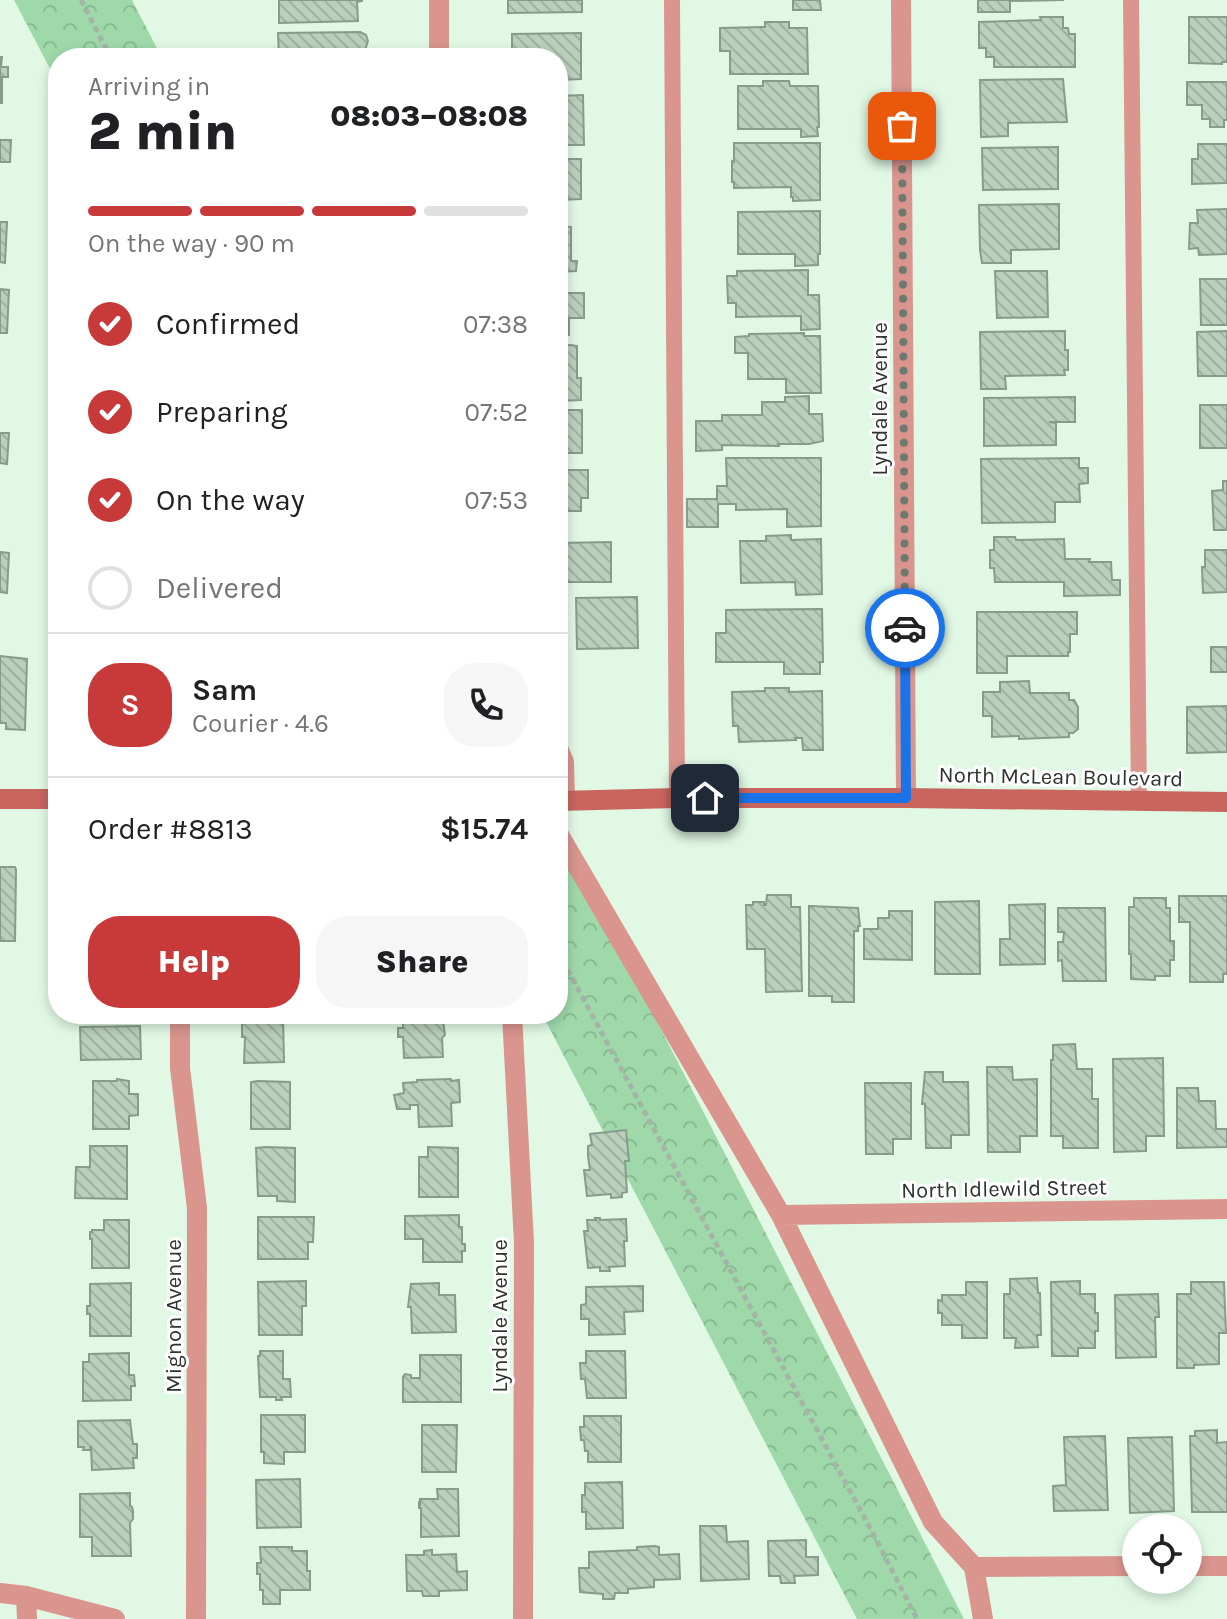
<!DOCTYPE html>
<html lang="en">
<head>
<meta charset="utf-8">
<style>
  body { margin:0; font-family:Karla,sans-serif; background:#f6f6f6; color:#202124; height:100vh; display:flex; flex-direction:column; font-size:30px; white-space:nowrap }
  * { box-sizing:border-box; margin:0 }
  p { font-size:26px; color:#757577 }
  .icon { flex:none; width:44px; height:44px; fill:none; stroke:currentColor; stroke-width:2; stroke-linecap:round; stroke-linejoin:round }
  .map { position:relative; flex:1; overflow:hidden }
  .sheet { position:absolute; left:48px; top:48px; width:520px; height:976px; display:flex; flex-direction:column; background:#fff; border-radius:32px; box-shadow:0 4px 12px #0003 }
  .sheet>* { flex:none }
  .controls { position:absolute; left:1122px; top:1514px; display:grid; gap:16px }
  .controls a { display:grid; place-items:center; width:80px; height:80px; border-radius:50%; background:#fff; box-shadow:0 4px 12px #0003; font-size:40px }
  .pin { position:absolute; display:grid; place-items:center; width:68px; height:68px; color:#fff; margin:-34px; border-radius:16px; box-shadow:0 4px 12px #0006 }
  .courier { position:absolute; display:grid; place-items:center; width:80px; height:80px; margin:-40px; border:6px solid #1a73e8; border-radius:50%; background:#fff; color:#222; box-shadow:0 2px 10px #0007 }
  .headline em { font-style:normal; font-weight:800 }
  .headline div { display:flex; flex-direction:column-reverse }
  .headline { display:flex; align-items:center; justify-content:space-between; height:136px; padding:0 40px }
  h1 { font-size:52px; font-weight:800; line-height:60px }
  .bar { display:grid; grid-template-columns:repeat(4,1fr); gap:12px 8px; align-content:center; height:96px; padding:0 40px }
  .bar i { height:10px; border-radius:6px; background:#e0e0e0 }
  .bar .current { background:#c83939 }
  .bar p { grid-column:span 4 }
  .line { display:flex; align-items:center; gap:20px; padding:0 40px; border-top:2px solid #e0e0e0 }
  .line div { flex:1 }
  .round { display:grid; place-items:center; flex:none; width:84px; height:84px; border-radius:32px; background:#f6f6f6 }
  ol { padding:0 40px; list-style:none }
  li { display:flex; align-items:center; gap:24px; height:88px }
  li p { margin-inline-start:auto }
  li .icon { padding:8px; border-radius:50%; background:#c83939; color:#fff; stroke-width:4 }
  li:last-child { color:#757577 }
  li i { width:44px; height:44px; border:4px solid #e0e0e0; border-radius:50% }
  .primary-button { display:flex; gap:16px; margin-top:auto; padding:16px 40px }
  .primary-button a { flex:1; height:92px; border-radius:32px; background:#c83939; color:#fff; font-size:32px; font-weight:800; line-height:92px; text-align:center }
  .primary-button a+a { background:#f6f6f6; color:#202124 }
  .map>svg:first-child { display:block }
  .forest { fill:url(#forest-crowns) }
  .building { fill:url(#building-back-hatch); stroke:#879c8b; stroke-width:2 }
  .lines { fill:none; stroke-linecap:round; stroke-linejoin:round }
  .path { stroke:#a4b5a7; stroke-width:5; stroke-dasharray:6 4; stroke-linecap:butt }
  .service { stroke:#d9958e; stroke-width:16 }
  .minor { stroke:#d9958e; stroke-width:20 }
  .secondary { stroke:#c8655f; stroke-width:20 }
  .done { stroke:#6c796e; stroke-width:8; stroke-dasharray:0 14.4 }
  .route { stroke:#1a73e8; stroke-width:10 }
  .labels { text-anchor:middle; stroke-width:6; stroke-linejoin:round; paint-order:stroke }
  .street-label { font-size:22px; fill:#2d352e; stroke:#fefefe }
</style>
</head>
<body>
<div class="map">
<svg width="1227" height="1619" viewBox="0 0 1227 1619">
  <defs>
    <pattern id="forest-crowns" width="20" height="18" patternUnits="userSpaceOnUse" patternTransform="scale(2)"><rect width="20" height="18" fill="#9fd9aa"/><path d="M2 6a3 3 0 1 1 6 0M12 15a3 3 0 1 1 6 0" fill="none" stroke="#89bb93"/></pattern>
    <pattern id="building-back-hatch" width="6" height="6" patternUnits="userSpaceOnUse" patternTransform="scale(2)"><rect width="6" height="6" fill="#bad0bd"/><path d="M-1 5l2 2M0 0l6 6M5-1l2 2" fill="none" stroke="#a0b3a3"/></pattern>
  </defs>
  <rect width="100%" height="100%" fill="#e1f8e5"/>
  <!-- forest -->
  <path class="forest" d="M14,0h118l30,58h-104v26z
    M558,829l406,790h-107l-315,-605h16z"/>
  <!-- building -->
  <path class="building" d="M279,0h83v1l-5,1 1,19 -79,2z
    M508,0h74v12l-74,1z
    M793,0h27l1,10h-28z
    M978,0h86l-54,1v11h-32z
    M1040,17h23v11h5l1,6h6v33h-81v-10h-8v-9h-7v-26l62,-2z
    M1189,17h38v45h-5v2l-33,-1z
    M765,22h24v6h18l1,46h-78v-23h-10v-23l45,-1z
    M360,32l6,3 2,6 -3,9 -7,2v5l3,1h-82l-1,-25z
    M581,33v46l-23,1v-22h-46v-24z
    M0,57h2l-1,10h7v10h-6v26h-2z
    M1063,79l4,43 -59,1v13l-27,1 -1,-57z
    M763,81h26l1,5h28l1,41h-2l1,9 -17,1v-8h-63v-43h25z
    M1187,82h40v38h-3v7h-14v-8h-8v-14h-15z
    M583,95l1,50h-24v3h-2v-52z
    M0,140h11l-1,22h-10z
    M734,143h86v57l-27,1v-4h-2v-10l-57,1v-6h-2v-21l2,1z
    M1198,144h29v39l-35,1v-25h6z
    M1058,147v42l-75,1 -1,-42z
    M558,159h23v40l-23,1z
    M1059,204v45l-48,1v13h-29l-2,-13 -1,-45z
    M1227,209v45l-28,1 -1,-7 -9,1 1,-26h8l-1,-13z
    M820,211v43h-2v11l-23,1v-12h-57v-42z
    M0,222h7l-2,41 -5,-1z
    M560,225l11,2v34h6l-1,10 -18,1v-45z
    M808,270v25h11l1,34 -19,1v-14l-65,1v-14h-8l-1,-27h10v-5z
    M995,271h52l1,46 -51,1z
    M1200,279h27v46h-26z
    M0,289l9,1 -2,43h-7z
    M558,293h26v25h-15v17h-11z
    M1065,331v19h3v20h-4l1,5 -60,1 1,13h-25l-1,-57z
    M1227,331v45h-29l-1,-44z
    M804,333v3h16l1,57h-35v-14h-38v-26h-13v-16l14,-1v-2z
    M571,345l6,1v32h4v22l-23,1v-55z
    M809,396v18h13l1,27 -14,3h-31l1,2 -57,-1v5l-26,1v-30h26v-6h40v-13h23v-5z
    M1075,397v25h-26l7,1v22l-72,1v-48z
    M1200,405h27v43h-27z
    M558,410h24v43h-24z
    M0,433h9l-2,31 -7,-1z
    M726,458h95v68l-34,1v-18l-51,1v-6h-18v23h-31v-28h30v-13h10z
    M1079,458v10h9v15l-9,1 1,18h-25v20l-73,1 -1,-64z
    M558,470h30v28h-7v13h-23z
    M1223,481h4v49h-13l-2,-39 11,-1z
    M791,535v5l30,-1 1,55 -26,1 -1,-13 -54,1 -1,-42h26v-5z
    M994,537h21l1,3 48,-1 1,20h25l-1,3h22l1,18h8v15l-56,1v-14h-69l-1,-14h-4v-18h4z
    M611,542v40h-53v-39z
    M1205,550h22v42l-24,1 -1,-26h3z
    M0,552l9,1 -2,40 -7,-1z
    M637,597l1,51 -61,1 -1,-51z
    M822,609l1,53h-3v12h-36v-12h-68v-29h10v-23z
    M977,612h100v22h-7v18h-2v4h-61v17h-30z
    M1211,647h16v25h-16z
    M0,656l27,3 -2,71 -19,-1v-6h-6z
    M1029,681l1,12h39v7h5l4,7v22l-5,4h-4v4l-50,2v-3l-27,1v-21h-9v-24h17v-10z
    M765,688h24v4l33,-1 1,59h-20l-1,-12h-7l1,2 -57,2 -1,-16h-5l-1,-34 33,-1z
    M53,700h5v24h-6z
    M1227,706v46l-40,1v-46z
    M0,867h15l1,3 -1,71h-15z
    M767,895h24v12h9l2,84 -36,1 -1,-43h-18l-1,-44h7v-3h11v3h2z
    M1179,896h48v78h-4v8h-33v-60h-11z
    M1134,898h32v10h4v33h4v19h-4v16h-15v4l-24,-1v-25h-2v-47h5z
    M979,901l1,73h-45v-72z
    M1045,904v60l-45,1v-26h10l-1,-34z
    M809,906l49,2 2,18h-2v5h-4v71h-22v-6h-23z
    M1058,908h47l1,73h-43l-1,-21 -4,1v-19h5l1,-10h-6z
    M889,911h23v49l-48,-1v-30h14v-11h11z
    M253,1014l30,1 1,47 -40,1 1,-26h-3v-14h2v-7h9z
    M414,1014h28l3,21 -3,3 1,19 -39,1 -1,-21h-5v-9h5v-9h11z
    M140,1026l1,33 -60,1 -1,-33z
    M1075,1044l2,25h15v30h6v49h-35v-12h-12v-76h2v-15z
    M1163,1058l1,78h-18v15l-32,1 -1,-93z
    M987,1067h25l1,13 24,-1v57h-17v16h-32z
    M925,1072h18v10h25l1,53h-18v13h-25l-1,-44h-3z
    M117,1079l12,2v13h9v21l-9,1v13h-36v-48h24z
    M451,1079v2l8,-1 1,22 -9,1 1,23 -33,1 -1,-22h-8v4h-13l-3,-14 10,-2 -1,-10 14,-1v-2z
    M258,1081l32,1v47h-39v-47z
    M865,1083h46v56h-18v15h-27z
    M1177,1088h21l1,13h16l1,28h11v18l-50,1z
    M626,1130l3,31h-4l2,31 -5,1v4l-11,1v-4l-24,2 -3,-26h6l-2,-14v-10l4,-1 -2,-11z
    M90,1146h37v53l-52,-1 1,-31h14z
    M266,1147l29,1v54l-18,-1v-5h-19l-2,-48z
    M428,1147l30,1v49h-39v-40h9z
    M459,1215v12h3v17h3v7h-3v11h-39v-23h-18v-23z
    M258,1217h56l-1,25h-5v17h-50z
    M595,1218h5v2l26,-1 1,22h-3l1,25 -16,1 1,4h-10v-4l-12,1 -4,-37h4l-1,-11h9z
    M104,1220h25v48h-37v-29h-2v-7h2v-2h12z
    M1037,1278l1,15h2l1,42h-4l1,12 -23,1 1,-10h-12v-44h6v-15z
    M306,1281v25h-4v29h-43l-1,-53z
    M1080,1281v13h15v19h3v18h-3v17h-17v8h-26l-1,-74z
    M966,1282h21v56h-25v-13h-20v-12h-4v-13l4,1v-6h24z
    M1191,1282h33l2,51h-7v31l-25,1v3h-17v-74h14z
    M131,1283v53h-41v-22h-3v-8h3v-22z
    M439,1283v12h16l1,37 -44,1 -1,-26h-3l3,-23z
    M643,1286v25l-19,1 1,22 -36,1v-16h-8v-14l5,-1v-17z
    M1158,1294l1,23h-4l1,40 -40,1 -1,-63z
    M260,1351h23v28h7l1,18h-10l1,3h-6v-3h-16l-2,-41h2z
    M586,1351h39l1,47h-39l-2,-19h-4l-1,-16h6z
    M129,1353v22h5l1,11h-4v14l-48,1v-39h6v-8z
    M420,1355h41v47h-58v-25l2,-3 6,1v3h9z
    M261,1415h44v37h-21v12l-20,-1v-11h-3z
    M584,1416h37v46h-33v-11h-3l-1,-11h-3l-1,-13h4z
    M130,1420l3,24h4v14h-4l1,10 -42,2 -1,-24 -1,4h-7l1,-3h-6v-26z
    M422,1425h35l-1,47h-34z
    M1217,1430v13l10,-1v70h-35l-2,-76h5v-5z
    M1105,1436l3,74 -54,1 -1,-25 13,-1 -2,-48z
    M1172,1437l2,74 -44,2 -2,-75z
    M300,1479l1,48 -44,1 -1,-48z
    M622,1482l1,46 -37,1v-17h-4v-17h3v-12z
    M437,1489h21l1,47 -38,1v-29h-2v-5l1,1v-5h18z
    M130,1493v13l2,1 1,4v8l-3,4 1,33h-39v-19h-12v-43z
    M700,1526h26l1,16 21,-1 1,38 -48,2z
    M806,1540v17h12v18l-24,1 1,7h-14l-1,-7h-11l-1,-35z
    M655,1546l4,1v8l20,-1 1,25 -26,1v7l-26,2v4h-13l-1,6h-11v-5l-23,-2 -1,-24h10v-16l48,-2v-3z
    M260,1547h32v4h15v20h3v19h-30v14h-17v-14h-3v-16h-3v-11h4z
    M432,1550v5l24,-1 1,18 10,-1v19l-28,1v5h-16l-1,-5h-15l-1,-36h18v-4z"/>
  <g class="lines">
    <!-- path -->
    <path class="path" d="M81,0l30,58
      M558,952l318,587 41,80"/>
    <!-- service -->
    <path class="service" d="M672,0l5,798
      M1131,0l8,802"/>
    <!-- minor -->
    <path class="minor" d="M439,0v58
      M901,0l5,798
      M558,748l6,14 1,39
      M558,833l223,382 152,307 41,45 9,52
      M180,1014v54l17,140 -1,411
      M512,1014l12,229 -1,376
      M781,1215l446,-6
      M1188,1566h39
      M974,1567l162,-1
      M0,1593l26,3 89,23
      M26,1596l1,23"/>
    <!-- secondary -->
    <path class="secondary" d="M0,799h58
      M558,801l119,-3h229l321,4"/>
  </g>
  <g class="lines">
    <!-- done -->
    <path class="done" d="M902,126l3,502"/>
    <!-- route -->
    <path class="route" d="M705,798h201l-1,-170"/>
  </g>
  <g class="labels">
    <!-- street labels -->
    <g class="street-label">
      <text transform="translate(879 399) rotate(-90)" y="8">Lyndale Avenue</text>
      <text transform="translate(1061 776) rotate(1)" y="8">North McLean Boulevard</text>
      <text transform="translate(1004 1188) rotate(-1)" y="8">North Idlewild Street</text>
      <text transform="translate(173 1316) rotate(-90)" y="8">Mignon Avenue</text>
      <text transform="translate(499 1316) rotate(-90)" y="8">Lyndale Avenue</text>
    </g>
  </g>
</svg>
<div class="controls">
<a><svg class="icon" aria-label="locate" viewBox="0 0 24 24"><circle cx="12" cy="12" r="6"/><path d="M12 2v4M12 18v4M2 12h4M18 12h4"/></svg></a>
</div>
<div class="pin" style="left:902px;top:126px;background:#ea580c"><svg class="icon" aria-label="bag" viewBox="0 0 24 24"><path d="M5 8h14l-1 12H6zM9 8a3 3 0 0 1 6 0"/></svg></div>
<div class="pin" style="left:705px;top:798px;background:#1f2937"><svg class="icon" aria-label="home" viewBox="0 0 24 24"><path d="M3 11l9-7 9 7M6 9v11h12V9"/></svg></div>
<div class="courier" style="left:905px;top:628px"><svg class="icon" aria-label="car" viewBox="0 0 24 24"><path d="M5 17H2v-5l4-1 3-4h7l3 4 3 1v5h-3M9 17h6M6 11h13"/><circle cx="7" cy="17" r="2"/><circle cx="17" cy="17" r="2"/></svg></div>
<section class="sheet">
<div class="headline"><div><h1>2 min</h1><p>Arriving in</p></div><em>08:03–08:08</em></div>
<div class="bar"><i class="current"></i><i class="current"></i><i class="current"></i><i></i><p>On the way · 90 m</p></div>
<ol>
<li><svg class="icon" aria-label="check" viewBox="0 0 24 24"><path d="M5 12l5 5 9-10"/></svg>Confirmed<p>07:38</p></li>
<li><svg class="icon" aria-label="check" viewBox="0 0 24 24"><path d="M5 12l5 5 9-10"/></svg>Preparing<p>07:52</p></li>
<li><svg class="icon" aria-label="check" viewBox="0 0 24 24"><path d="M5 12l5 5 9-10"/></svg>On the way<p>07:53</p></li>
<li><i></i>Delivered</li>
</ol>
<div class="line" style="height:144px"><b class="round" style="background:#c83939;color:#fff">S</b><div><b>Sam</b><p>Courier · 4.6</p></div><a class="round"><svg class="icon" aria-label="phone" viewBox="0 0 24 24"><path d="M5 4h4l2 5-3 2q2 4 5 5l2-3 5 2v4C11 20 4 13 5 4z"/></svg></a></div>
<div class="line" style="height:104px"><div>Order #8813</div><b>$15.74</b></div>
<div class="primary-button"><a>Help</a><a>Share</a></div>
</section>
</div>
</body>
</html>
